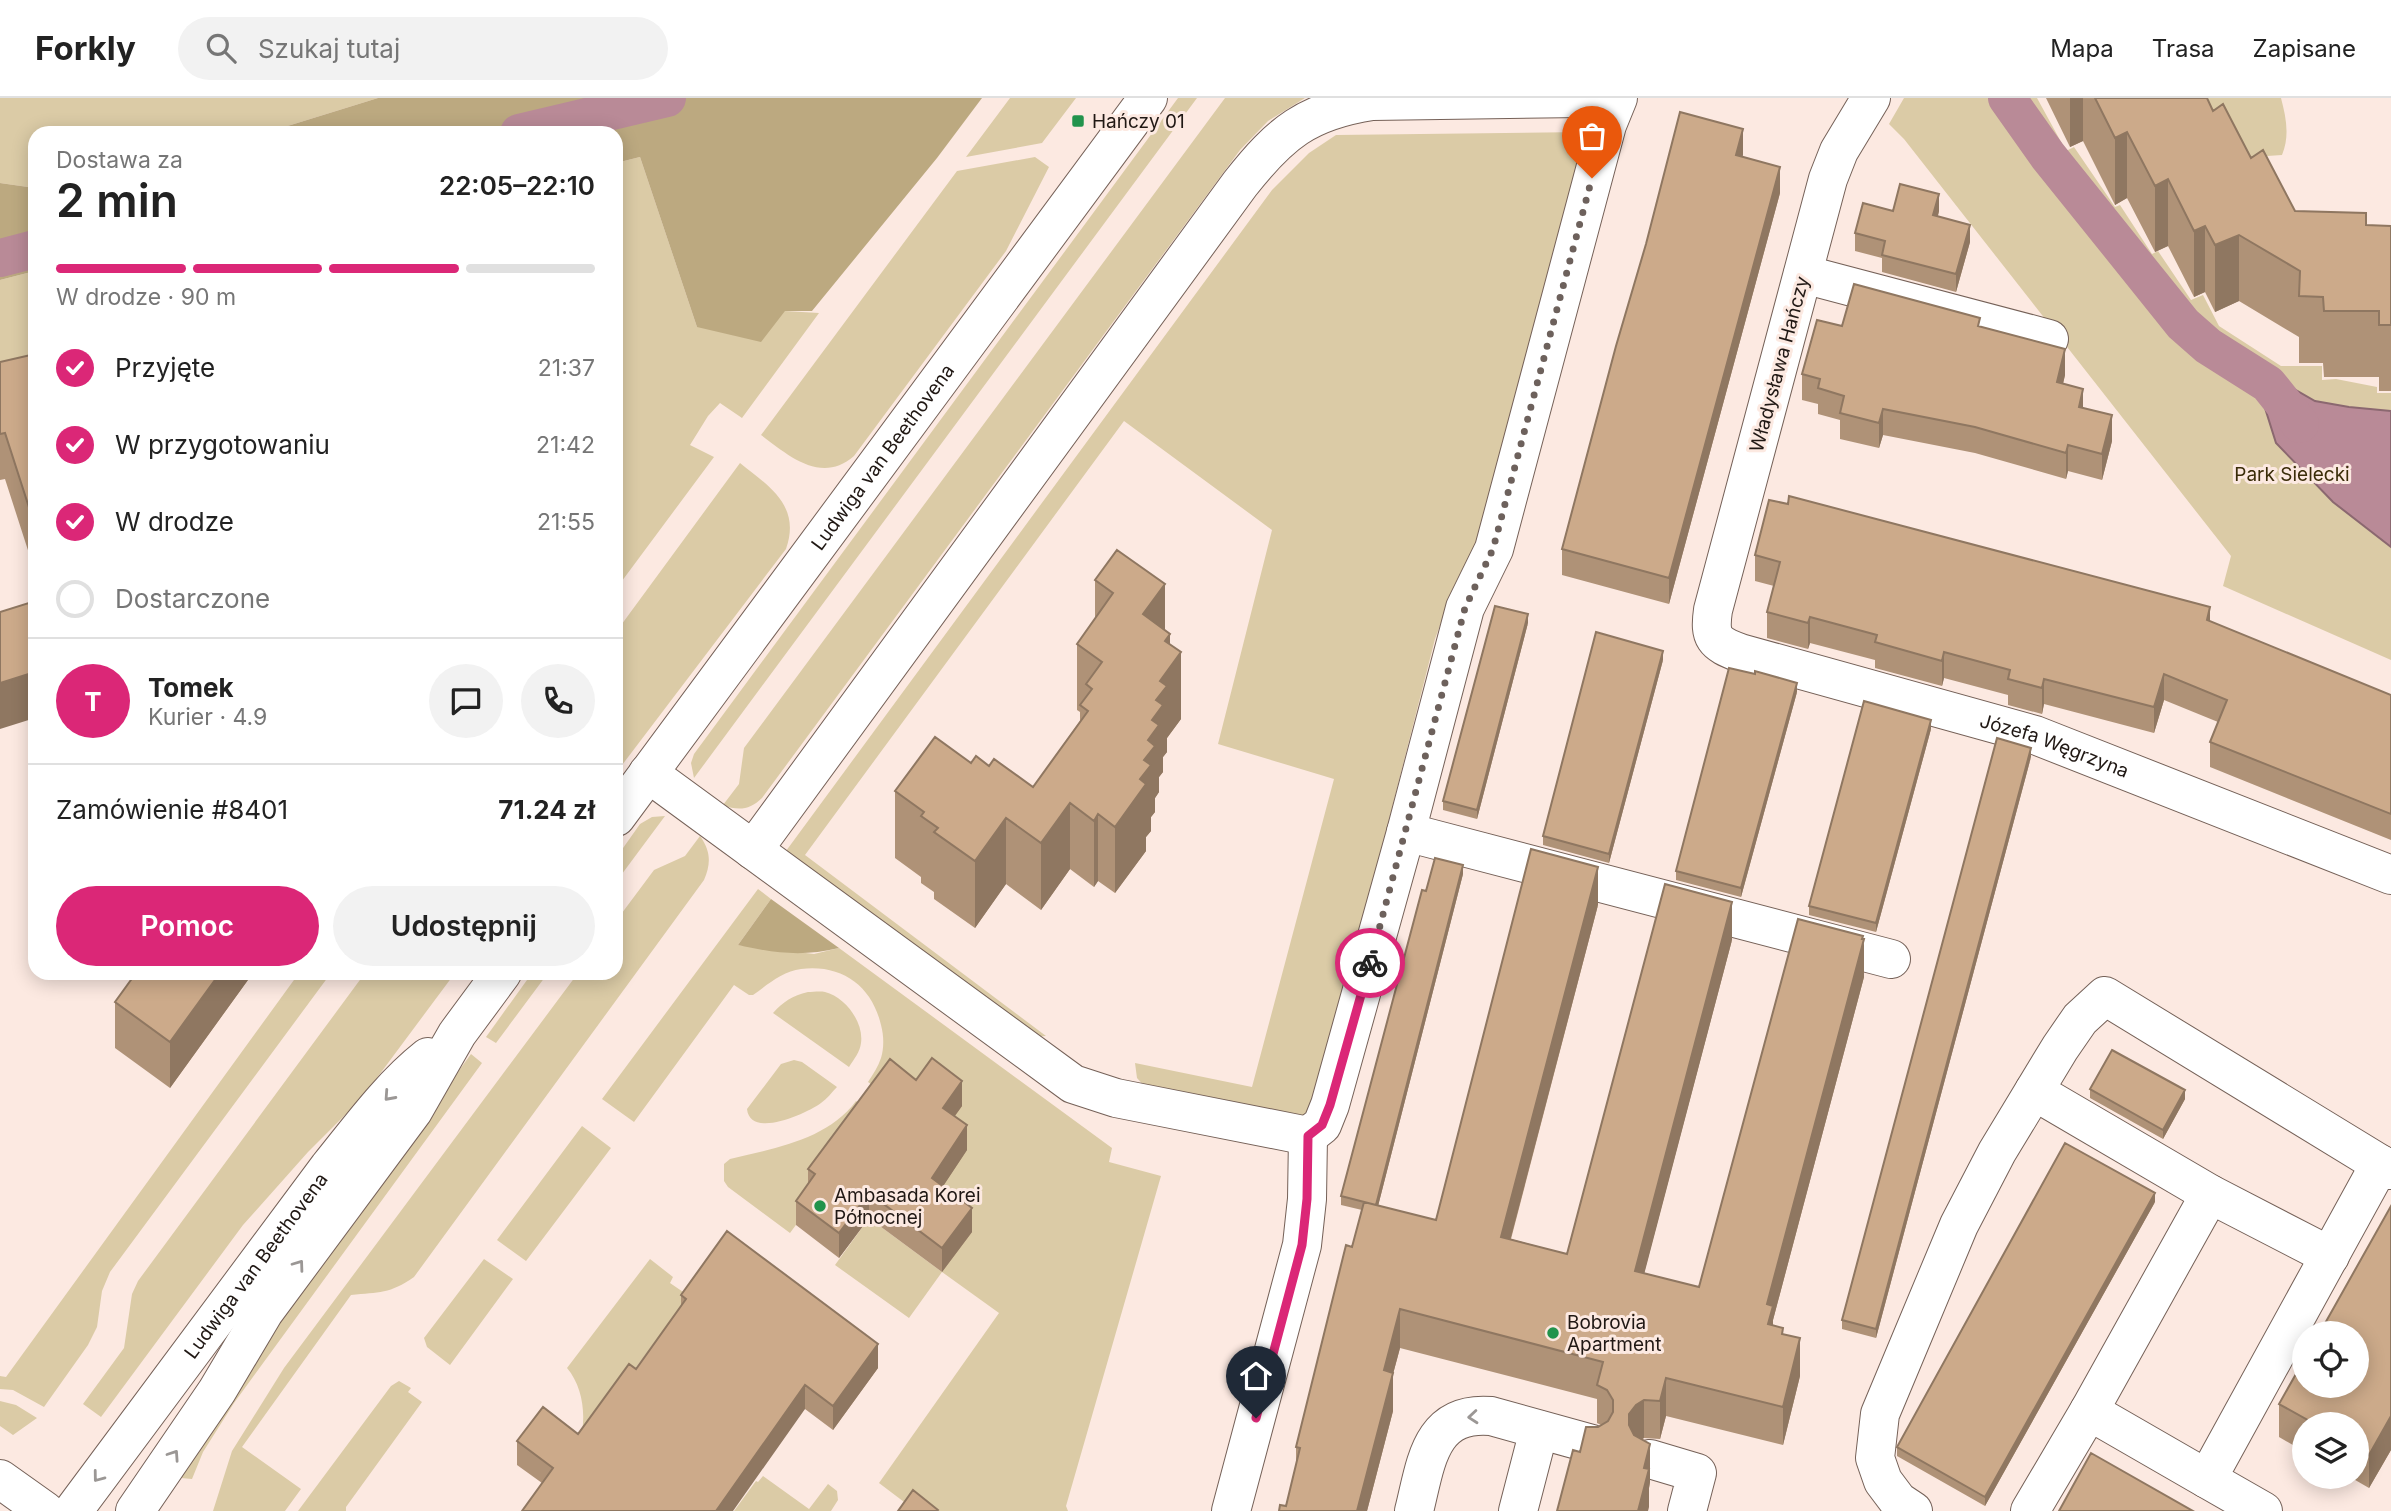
<!DOCTYPE html>
<html lang="pl">
<head>
<meta charset="utf-8">
<style>
  body { margin:0; font-family:Inter,sans-serif; background:#f2f2f2; color:#222; height:100vh; display:flex; flex-direction:column; font-size:26px; white-space:nowrap }
  * { box-sizing:border-box; margin:0 }
  p { font-size:23px; color:#767676 }
  .icon { flex:none; width:38px; height:38px; fill:none; stroke:currentColor; stroke-width:2; stroke-linecap:round; stroke-linejoin:round }
  .map { position:relative; flex:1; overflow:hidden }
  .panel { position:absolute; left:28px; top:28px; width:595px; height:854px; display:flex; flex-direction:column; background:#fff; border-radius:21px; box-shadow:0 4px 18px #0003 }
  .panel>* { flex:none }
  .fabs { position:absolute; left:2292px; top:1223px; display:grid; gap:14px }
  .fabs a { display:grid; place-items:center; width:77px; height:77px; border-radius:50%; background:#fff; box-shadow:0 4px 18px #0003; font-size:35px }
  .pin { position:absolute; display:grid; place-items:center; width:60px; height:60px; color:#fff; margin:-72px -30px; border-radius:50% 50% 50% 0; rotate:-45deg; box-shadow:0 0 7px #0007 }
  .pin .icon { rotate:45deg }
  .courier { position:absolute; display:grid; place-items:center; width:70px; height:70px; margin:-35px; border:5px solid #db2777; border-radius:50%; background:#fff; color:#222; box-shadow:0 2px 9px #0007 }
  .head em { font-style:normal; font-weight:600 }
  .head div { display:flex; flex-direction:column-reverse }
  .head { display:flex; align-items:center; justify-content:space-between; height:119px; padding:0 28px }
  h1 { font-size:46px; font-weight:600; line-height:52px }
  .bar { display:grid; grid-template-columns:repeat(4,1fr); gap:10px 7px; align-content:center; height:84px; padding:0 28px }
  .bar i { height:9px; border-radius:5px; background:#e0e0e0 }
  .bar .on { background:#db2777 }
  .bar p { grid-column:span 4 }
  .line { display:flex; align-items:center; gap:18px; padding:0 28px; border-top:2px solid #e0e0e0 }
  .line div { flex:1 }
  .round { display:grid; place-items:center; flex:none; width:74px; height:74px; border-radius:37px; background:#f2f2f2 }
  ol { padding:0 28px; list-style:none }
  li { display:flex; align-items:center; gap:21px; height:77px }
  li p { margin-inline-start:auto }
  li .icon { padding:7px; border-radius:50%; background:#db2777; color:#fff; stroke-width:4 }
  li:last-child { color:#767676 }
  li i { width:38px; height:38px; border:4px solid #e0e0e0; border-radius:50% }
  .button { display:flex; gap:14px; margin-top:auto; padding:14px 28px }
  .button a { flex:1; height:80px; border-radius:42px; background:#db2777; color:#fff; font-size:28px; font-weight:600; line-height:80px; text-align:center }
  .button a+a { background:#f2f2f2; color:#222 }
  header { display:flex; align-items:center; gap:42px; box-sizing:border-box; height:98px; padding:0 35px; background:#fff; border-bottom:2px solid #e0e0e0 }
  header strong { font-size:33px }
  nav { display:flex; gap:38px; margin-inline-start:auto; font-size:24px }
  .search { width:490px; height:63px; background:#f2f2f2; display:flex; align-items:center; gap:18px; box-sizing:border-box; padding:0 24px; border-radius:38px; color:#767676; font-size:26px }
  .map>svg:first-child { display:block }
  .green { fill:#dbcba6 }
  .forest { fill:#bca980 }
  .water { fill:#b98a97; stroke:#8b6870; stroke-width:2 }
  .lines { fill:none; stroke-linecap:round; stroke-linejoin:round }
  .canal { stroke:#b98a97; stroke-width:38 }
  .minor-casing { stroke:#756158; stroke-width:40 }
  .minor { stroke:#fff; stroke-width:38 }
  .wall { fill:#af9277 }
  .shaded-wall { fill:#8f7761 }
  .building { fill:#ccaa8a; stroke:#8f7761; stroke-width:2 }
  .oneway { stroke:#9b9795 }
  .done { stroke:#6d615c; stroke-width:7; stroke-dasharray:0 12.6 }
  .route { stroke:#db2777; stroke-width:9 }
  .poi-dot { fill:#22934c; stroke:#fce9e1; stroke-width:2.5 }
  .labels { text-anchor:middle; stroke-width:6; stroke-linejoin:round; paint-order:stroke }
  .poi-label { font-size:19px; fill:#201814; stroke:#fce9e1; text-anchor:start }
  .street-label { font-size:19px; fill:#201814; stroke:#fce9e1 }
  .park-label { font-size:19px; fill:#3a2c08; stroke:#fce9e1 }
</style>
</head>
<body>
<header>
<strong>Forkly</strong>
<div class="search"><svg class="icon" aria-label="search" viewBox="0 0 24 24"><circle cx="10" cy="10" r="6"/><path d="M15 15l6 6"/></svg>Szukaj tutaj</div>
<nav><a>Mapa</a><a>Trasa</a><a>Zapisane</a></nav>
</header>
<div class="map">
<svg width="2391" height="1413" viewBox="0 0 2391 1413">
  <rect width="100%" height="100%" fill="#fce9e1"/>
  <!-- green -->
  <path class="green" d="M0,0h378l-113,35h-230v55l-35,-5z
    M1010,0h66l-34,45 -76,14z
    M1178,0h19l-503,680 -3,-15 3,-9z
    M1225,0h80l-37,23 -28,29 -478,648c-12,12 -24,13 -39,7l16,-21 5,-36z
    M1904,0h133l29,53 8,-4 41,60 5,-2 32,49 6,-3 33,49 12,-5 16,31 62,40h41v14l14,-1 41,8v6h14v267l-168,-74 8,-30 -327,-417 -15,-15z
    M2176,0h105c5,19 9,38 1,57l-60,4z
    M1586,34l-101,400 -30,52 -20,55 -115,452 -17,26 -157,-29 -9,-10 -2,-15 117,24 82,-308 -116,-35 54,-214 -148,-109 -319,434 241,181 -14,1 -246,-186 486,-661 37,-37 27,-18z
    M640,59l57,170 88,-16 34,2 -77,105 -22,-15 -12,13 -18,29 24,12 -98,132v-426z
    M1035,59l14,10 -43,84 -152,205c-33,29 -66,-1 -93,-21l196,-264z
    M35,173v112l-35,8v-111z
    M740,365c30,24 61,43 46,86l-170,224v-141z
    M665,718l-49,66v-24l24,-34 12,-7z
    M700,738c11,15 11,28 4,44l-290,397c-24,17 -35,15 -63,18l-109,152 59,42 -16,22h-72l19,-60 52,-83 294,-395h38v-52l38,-51 31,-14z
    M758,791l13,10 -33,46 76,9 25,-6 273,200 -3,14 52,14 -95,330 2,5h-152l-37,-28 120,-170 -57,-41 -33,46 -74,-53 34,-47 73,54 -59,-179 -15,-11c5,-8 10,-15 13,-24 3,-10 3,-22 0,-33 -9,-39 -39,-61 -80,-56 -18,2 -34,16 -48,26h-4l-15,-10 -100,137 -32,-23z
    M299,875h32l-221,299 -8,19 -5,36 -9,18 -44,62 -31,-17 -13,-1v-13l6,1z
    M365,875h90l-93,125 -54,54 -65,73 -142,192 -18,-13 41,-56 8,-54 6,-13z
    M532,875h16l-52,70 -10,-6z
    M808,894c5,0 12,-1 17,0 20,5 39,30 36,51 -1,9 -7,16 -12,24l-76,-54c11,-12 19,-17 35,-21z
    M471,956l11,9 -248,340 -31,49 -11,27 -11,-1 116,-186z
    M794,962l8,2 35,25c-5,5 -10,12 -16,16 -15,11 -71,36 -74,6l34,-45z
    M856,1003l13,10 -54,88 -25,34 -62,-46 -4,-6v-17l6,-5c45,-11 97,-19 126,-58z
    M582,1028l29,22 -85,113 -29,-21z
    M484,1161l29,20 -63,86 -23,-18 -3,-9z
    M650,1161l23,18 -3,6 19,13 -110,148c8,-24 5,-56 -12,-76z
    M399,1283l12,7 -3,4 14,10 -76,105v4h-48l93,-125z
    M0,1303l16,4 21,13 -24,17 -13,-9z
    M763,1378l46,33 19,-25 9,7 1,9 -7,11h-97l22,-30 2,1z"/>
  <!-- forest -->
  <path class="forest" d="M378,0h604l-45,60 -125,153h-27l-24,31 -64,-15 -57,-170 -24,6v-30h-351z
    M0,85l35,5v83l-35,9z
    M771,801l68,49c-37,9 -65,5 -101,-3z"/>
  <!-- water -->
  <path class="water" d="M2275,280l40,23 34,6 42,4v136l-58,-45 -57,-59 -16,-51z"/>
  <g class="lines">
    <!-- canal -->
    <path class="canal" d="M2007,0l41,58 135,168 25,22 60,38 32,40
      M519,35l148,-35
      M0,160l35,-9"/>
    <!-- minor casing -->
    <g class="minor-casing">
      <g id="minor">
        <path id="s1" d="M1871,0l-32,53 -11,28 -115,431c-4,28 1,33 27,43l295,82 356,140"/>
        <path d="M1803,176l246,65"/>
        <path d="M648,675l425,311 43,14 192,38"/>
        <path id="s2" d="M616,719l532,-719"/>
        <path d="M1406,734l485,127"/>
        <path d="M753,752l487,-666c40,-51 67,-73 132,-83l210,-3"/>
        <path d="M2034,993l176,103 120,62"/>
        <path d="M1308,1038l14,-11 8,-20 76,-273 59,-224 29,-59 113,-424 11,-27"/>
        <path d="M2089,1313l121,-217"/>
        <path d="M1650,1361l47,14 -10,38"/>
        <path d="M0,1381l45,32"/>
        <path id="s3" d="M73,1413l256,-344c30,-37 61,-80 99,-110"/>
        <path d="M135,1413l82,-120 47,-79 149,-201 44,-77 45,-61"/>
        <path d="M1231,1413l71,-266 5,-46 1,-63"/>
        <path d="M1414,1413c12,-47 15,-100 77,-95l101,28"/>
        <path d="M1518,1413l21,-81"/>
        <path d="M1913,1413l-15,-10 -15,-20 -8,-23 5,-44 79,-189 38,-73 63,-104 20,-29 25,-23 275,168"/>
        <path d="M2030,1413l59,-100 118,68"/>
        <path d="M2263,1413l-56,-32 173,-315 11,6"/>
      </g>
    </g>
    <!-- minor -->
    <use href="#minor" class="minor"/>
  </g>
  <!-- wall -->
  <path class="wall" d="M2046,0h161l6,13 82,100 71,14 25,1v165h-12v-14h-55l-1,-14h-24v-26l-60,-36 -24,11 -10,-20 -11,5 -26,-51 -13,6 -28,-54 -12,7 -32,-64 -13,6z
    M1743,57l-1,2 38,36 -111,411 -107,-29v-26z
    M1893,113h46l-1,5 32,26 -14,50 -74,-20v-14l-27,-7v-18z
    M1842,228l138,1 85,48 -2,9 49,57 -10,39 -34,-9 -2,8 -91,-26 -92,-18 -4,13 -39,-9v-19l-22,-6v-10l-16,-4v-26z
    M35,256v218l-30,-93 -5,1v-118z
    M1755,457l455,67 181,73v145l-181,-73v-25l8,-20 -54,-22 -10,33 -110,-29 -2,10 -34,-9v-10l-64,-17 -2,8 -67,-18v-8l-65,-17 -2,6 -41,-11v-26l7,-26 -19,-5z
    M1095,482l70,50 5,15 11,74 -14,19v14l-4,5v15l-4,5v15l-4,6v14l-4,5v14l-5,6v14l-31,42 -17,-12 -4,6 -24,-18 -29,41 -35,-26 -31,44 -41,-29v-7l-13,-9v-6l-26,-19v-67l76,-28 18,3 44,21 47,-66v-9l-3,-2v-66l18,-26z
    M1528,525l-51,196 -34,-9v-9z
    M1663,562l-54,203 -66,-18v-9z
    M1797,594l-56,205 -65,-17v-9z
    M1931,631l-55,203 -67,-17v-9z
    M2031,659l-155,581 -34,-9v-9z
    M1463,776l-85,332 58,14 162,-315 -87,334 56,15 165,-314 -88,333 55,14 164,-348 1,38 -91,343v5l10,9 17,42 -17,69 -117,-29 -6,23 -16,-1 -2,1 8,43 -1,6 -1,23h-91l23,-59 18,-25 3,-2 -4,-2v-24l-197,-51 -7,26v37l-26,100h-88l7,-5 10,-41v-18l66,-237 -21,-5v-9l85,-305z
    M253,875l-83,115 -55,-40v-46z
    M916,982l46,26 -7,10 12,34 -24,36 29,46 -30,40 -73,-54 -30,40 -43,-33v-24l12,-17v-15z
    M2090,991l95,10 -22,40 -73,-41z
    M2155,1104l-170,304 -88,-50v-9z
    M2391,1108v244l-22,38 -19,-11h7v-53h-52v28l-26,-15v-33z
    M681,1197l197,73 -45,62 -28,-21 -263,74 -25,-18v-24l61,-7 58,-65 45,-62z"/>
  <!-- shaded-wall -->
  <path class="shaded-wall" d="M2070,0h13v43l-13,6z
    M1743,31v26l-7,26v-26z
    M2127,34v66l-12,7v-67z
    M1780,69v26l-111,411v-26z
    M2168,81v67l-13,6v-66z
    M1939,96v17l-6,22v-18z
    M1970,127v17l-14,50v-18z
    M2205,128v66l-11,5v-66z
    M2239,137v66l-24,11v-67z
    M2065,251v26l-8,33v-26z
    M2083,291v26l-4,-8z
    M1883,311v26l-4,13v-25z
    M2112,317v26l-10,39v-26z
    M2068,347v26l-2,8v-26z
    M1165,486v66l-22,-36z
    M2210,509v25l-3,-12z
    M1528,516v9l-51,196v-9z
    M1810,519v26l-2,6v-26z
    M1170,536v33l11,-15v67l-14,19v14l-4,5v15l-4,5v15l-4,6v14l-4,5v14l-5,6v14l-31,42v-66l25,-48 20,-98 5,-40z
    M1663,553v9l-54,203v-9z
    M1944,554v26l-2,8v-25z
    M35,574v46l-35,11v-46z
    M2164,576v26l-10,33v-26z
    M2044,581v25l-2,10v-26z
    M1797,585v9l-56,205v-9z
    M1931,622v9l-55,203v-9z
    M2031,650v9l-155,581v-9z
    M1070,705v66l-29,41v-67z
    M1098,716v67l-4,6v-66z
    M1006,720v66l-31,44v-67z
    M1463,767v9l-87,340v-9z
    M1598,769v38l-97,370v-38z
    M1732,804v38l-97,369v-38z
    M1863,838v9l1,-6v38l-91,343v24l-5,18 -1,-58z
    M220,875h33l-83,115v-46z
    M962,983v25l-19,26v-24z
    M2185,992v9l-22,40v-9z
    M967,1027v25l-35,53v-25z
    M869,1095v25l-30,40v-25z
    M2155,1095v9l-170,304v-9z
    M972,1110v24l-30,40v-24z
    M1400,1211v39l-7,26v37l-26,100h-10l27,-141z
    M1800,1240v38l-17,69v-38z
    M878,1246v24l-45,62v-24z
    M1666,1280v38l-6,23v-38z
    M805,1287v24l-72,102h-17z
    M1644,1302v38l-8,5 -7,20v-49l7,-9z
    M2391,1318v34l-22,38v-33z
    M1650,1346v38l-1,6v19l-1,4h-10l6,-43z"/>
  <!-- building -->
  <path class="building" d="M2095,0h112l6,13 10,-7 28,54 12,-8 32,61 71,2v12l25,1v99h-12v-14h-55l-1,-14 -24,-1 1,-25 -61,-36 -24,10 -10,-19 -11,5 -26,-52 -13,7 -28,-54 -12,6z
    M1680,14l63,17 -7,26 44,12 -111,411 -107,-29 54,-203 30,-102z
    M1900,86l39,10 -6,21 37,10 -14,49 -74,-19 3,-14 -30,-8 8,-30 30,8z
    M1854,186l126,34 -2,8 87,23 -8,33 26,7 -4,18 33,8 -10,39 -34,-9 -2,8 -91,-26 -92,-18 -4,14 -39,-10 4,-17 -26,-8 2,-9 -18,-5 15,-54 25,6z
    M35,256v172l-30,-93 -5,1v-72z
    M1789,398l421,111 -3,13 184,75v119l-181,-72 17,-42 -63,-26 -10,33 -110,-28 -2,9 -34,-9 2,-9 -66,-18 -2,9 -67,-19 2,-7 -67,-18 -2,6 -41,-11 13,-50 -25,-7 14,-55 19,4z
    M1117,452l48,34 -22,30 27,20 -5,7 16,11 -21,29 7,5 -11,14 7,5 -11,15 7,5 -11,15 7,6 -11,14 7,5 -11,14 6,5 -31,43 -17,-13 -4,7 -24,-18 -29,40 -35,-25 -31,43 -41,-29 4,-4 -17,-12 3,-4 -29,-21 40,-54 36,26 5,-7 13,10 5,-7 39,28 55,-76 -8,-6 12,-16 -6,-5 16,-22 -25,-18 36,-51 -18,-13z
    M35,503v71l-35,11v-71z
    M1495,508l33,8 -51,196 -34,-9z
    M1596,534l67,19 -54,203 -66,-18z
    M1729,570l26,6v-3l42,12 -56,205 -65,-17z
    M1864,603l67,19 -55,203 -67,-17z
    M1997,640l34,10 -155,581 -34,-9z
    M1531,751l67,18 -97,370 66,17 98,-370 67,18 -97,369 64,16 99,-368 65,17 -1,3h2l-97,365 6,2 -5,18 15,4 -1,6 18,4 -17,69 -117,-29 -6,23 -16,-1 -8,5 -7,9v11l5,10 16,9 -6,24 5,1 -11,42h-81l16,-61 7,2 6,-25h12l10,-6 5,-9v-12l-6,-10 -10,-5 6,-23 -203,-53 -16,61 9,3 -36,138h-78l1,-6 6,1 14,-58 -4,-1 50,-202 6,2 12,-45 72,18z
    M1435,760l28,7 -87,340 -35,-9 81,-306 4,1z
    M136,875h84l-50,69 -55,-40z
    M2112,952l73,40 -22,40 -73,-41z
    M932,960l30,23 -19,27 24,17 -35,53 40,30 -30,40 -73,-55 -30,40 -43,-32 19,-27 -7,-5 82,-110 26,21z
    M2065,1045l90,50 -170,304 -88,-50z
    M2391,1108v210l-22,39 -12,-7v-24h-42l-36,-20 26,-46v28h52v-52h-38z
    M727,1133l151,113 -45,62 -28,-21 -89,126h-194l31,-43 -36,-27 26,-34 35,27 51,-70 7,5 50,-70 -5,-4z
    M2091,1355l102,58h-134z
    M913,1392l25,20 -1,1h-39z"/>
  <!-- one-way arrows -->
  <defs><path id="oneway-chevron" d="M-2-3.5L2.5 0L-2 3.5" fill="none" stroke-width="1.6" stroke-linecap="round" stroke-linejoin="round" transform="scale(1.75)"/></defs>
  <g class="oneway">
    <use href="#oneway-chevron" transform="translate(389 998) rotate(132)"/>
    <use href="#oneway-chevron" transform="translate(299 1167) rotate(-54)"/>
    <use href="#oneway-chevron" transform="translate(1473 1319) rotate(175)"/>
    <use href="#oneway-chevron" transform="translate(174 1357) rotate(-56)"/>
    <use href="#oneway-chevron" transform="translate(98 1379) rotate(127)"/>
  </g>
  <g class="lines">
    <!-- done -->
    <path class="done" d="M1370,865l95,-355 28,-59 99,-371"/>
    <!-- route -->
    <path class="route" d="M1256,1320l46,-173 5,-46 1,-63 14,-11 8,-20 40,-142"/>
  </g>
  <!-- markers -->
  <g class="poi-dot">
    <rect x="1071" y="16" width="14" height="14" rx="3.5"/>
    <circle cx="820" cy="1108" r="7"/>
    <circle cx="1553" cy="1235" r="7"/>
  </g>
  <g class="labels">
    <!-- poi labels -->
    <g class="poi-label">
      <text x="1092" y="30">Hańczy 01</text>
      <text x="834" y="1104">Ambasada Korei<tspan x="834" dy="22">Północnej</tspan></text>
      <text x="1567" y="1231">Bobrovia<tspan x="1567" dy="22">Apartment</tspan></text>
    </g>
    <!-- street labels -->
    <g class="street-label">
      <text transform="translate(1779 266) rotate(-75)" y="7">Władysława Hańczy</text>
      <text dy="7" stroke="none"><textPath href="#s2" startOffset="448">Ludwiga van Beethovena</textPath></text>
      <text dy="7" stroke="none"><textPath href="#s1" startOffset="924">Józefa Węgrzyna</textPath></text>
      <text dy="7" stroke="none"><textPath href="#s3" startOffset="306">Ludwiga van Beethovena</textPath></text>
    </g>
    <!-- park labels -->
    <g class="park-label">
      <text x="2292" y="383">Park Sielecki</text>
    </g>
  </g>
</svg>
<div class="fabs">
<a><svg class="icon" aria-label="locate" viewBox="0 0 24 24"><circle cx="12" cy="12" r="6"/><path d="M12 2v4M12 18v4M2 12h4M18 12h4"/></svg></a>
<a><svg class="icon" aria-label="layers" viewBox="0 0 24 24"><path d="M12 4l9 5-9 5-9-5zM3 14l9 5 9-5"/></svg></a>
</div>
<div class="pin" style="left:1592px;top:80px;background:#ea580c"><svg class="icon" aria-label="bag" viewBox="0 0 24 24"><path d="M5 8h14l-1 12H6zM9 8a3 3 0 0 1 6 0"/></svg></div>
<div class="pin" style="left:1256px;top:1320px;background:#1f2937"><svg class="icon" aria-label="home" viewBox="0 0 24 24"><path d="M3 11l9-7 9 7M6 9v11h12V9"/></svg></div>
<div class="courier" style="left:1370px;top:865px"><svg class="icon" aria-label="bike" viewBox="0 0 24 24"><circle cx="6" cy="16" r="4"/><circle cx="18" cy="16" r="4"/><path d="M6 16l4-8h5l3 8M10 8l3 8H6M13 5h3"/></svg></div>
<section class="panel">
<div class="head"><div><h1>2 min</h1><p>Dostawa za</p></div><em>22:05–22:10</em></div>
<div class="bar"><i class="on"></i><i class="on"></i><i class="on"></i><i></i><p>W drodze · 90 m</p></div>
<ol>
<li><svg class="icon" aria-label="check" viewBox="0 0 24 24"><path d="M5 12l5 5 9-10"/></svg>Przyjęte<p>21:37</p></li>
<li><svg class="icon" aria-label="check" viewBox="0 0 24 24"><path d="M5 12l5 5 9-10"/></svg>W przygotowaniu<p>21:42</p></li>
<li><svg class="icon" aria-label="check" viewBox="0 0 24 24"><path d="M5 12l5 5 9-10"/></svg>W drodze<p>21:55</p></li>
<li><i></i>Dostarczone</li>
</ol>
<div class="line" style="height:126px"><b class="round" style="background:#db2777;color:#fff">T</b><div><b>Tomek</b><p>Kurier · 4.9</p></div><a class="round"><svg class="icon" aria-label="chat" viewBox="0 0 24 24"><path d="M4 5h16v11H9l-5 4z"/></svg></a><a class="round"><svg class="icon" aria-label="phone" viewBox="0 0 24 24"><path d="M5 4h4l2 5-3 2q2 4 5 5l2-3 5 2v4C11 20 4 13 5 4z"/></svg></a></div>
<div class="line" style="height:91px"><div>Zamówienie #8401</div><b>71.24 zł</b></div>
<div class="button"><a>Pomoc</a><a>Udostępnij</a></div>
</section>
</div>
</body>
</html>
